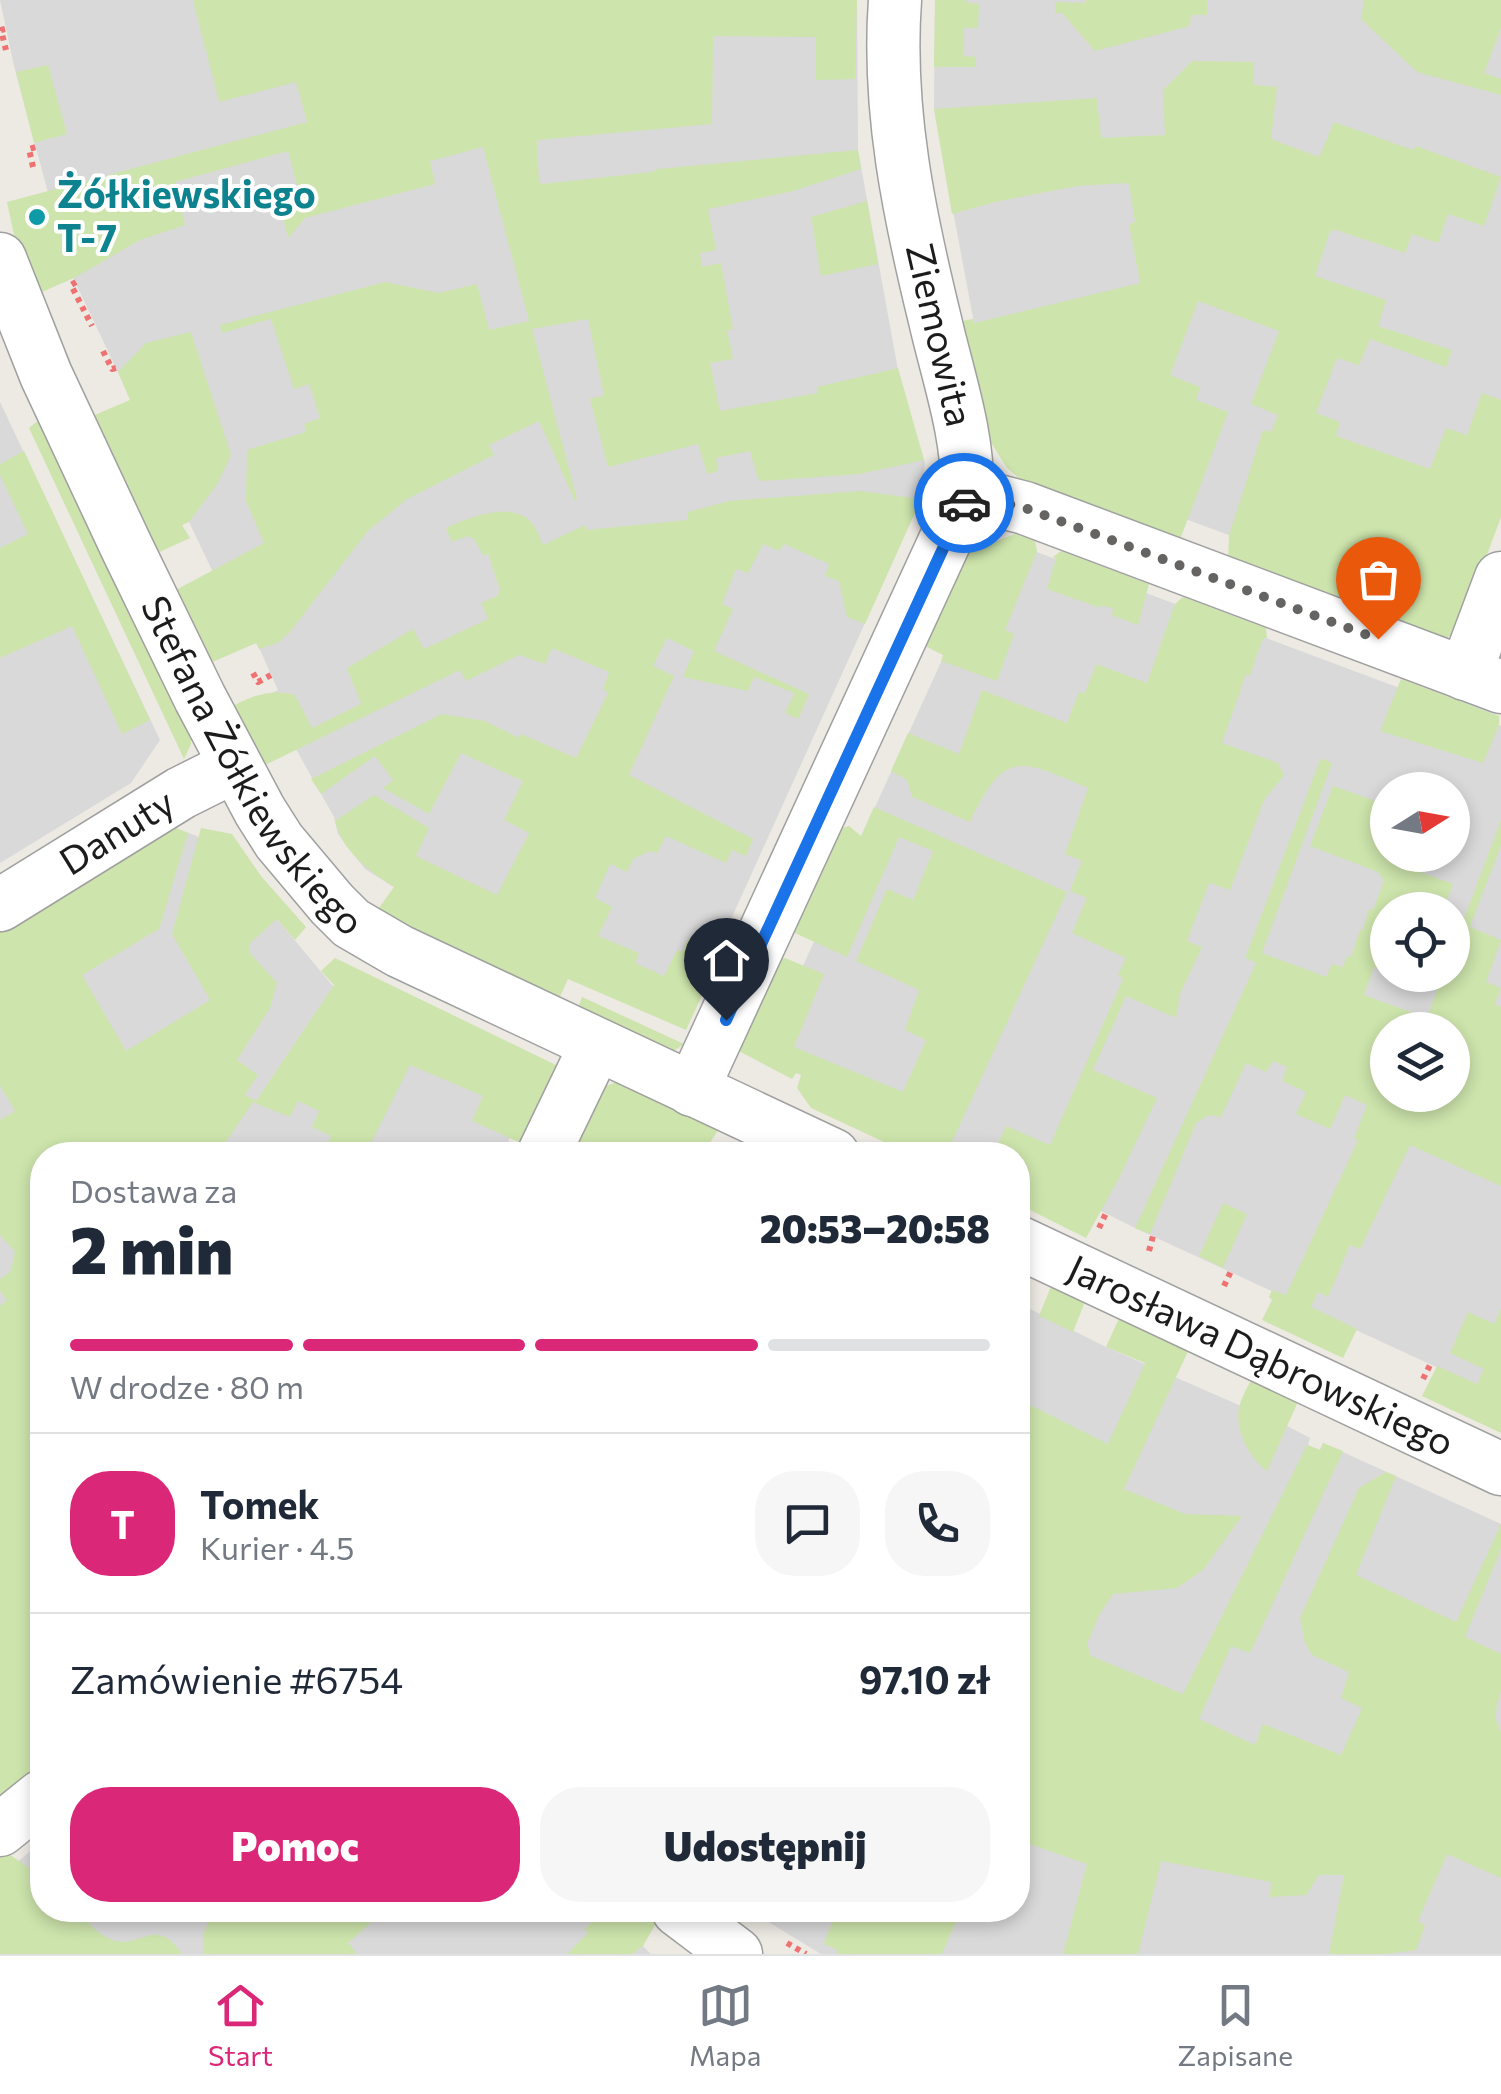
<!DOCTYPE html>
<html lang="pl">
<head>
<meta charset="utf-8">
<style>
  body { margin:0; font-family:Commissioner,sans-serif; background:#f6f6f7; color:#1f2937; height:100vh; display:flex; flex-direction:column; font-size:38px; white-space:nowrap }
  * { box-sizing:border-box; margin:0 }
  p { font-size:32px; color:#747a83 }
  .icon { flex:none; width:55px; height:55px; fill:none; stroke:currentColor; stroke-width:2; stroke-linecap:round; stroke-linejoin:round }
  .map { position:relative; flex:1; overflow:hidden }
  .drawer { position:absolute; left:30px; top:1142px; width:1000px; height:780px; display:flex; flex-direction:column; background:#fff; border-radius:40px; box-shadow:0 5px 15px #0003 }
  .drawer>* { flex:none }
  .needle { width:65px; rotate:79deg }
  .tools { position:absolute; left:1370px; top:772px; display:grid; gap:20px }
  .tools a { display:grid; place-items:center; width:100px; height:100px; border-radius:50%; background:#fff; box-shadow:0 5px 15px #0003; font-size:50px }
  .pin { position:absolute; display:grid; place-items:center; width:85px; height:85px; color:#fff; margin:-102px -42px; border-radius:50% 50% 50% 0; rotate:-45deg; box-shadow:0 0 10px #0007 }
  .pin .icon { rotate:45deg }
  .courier { position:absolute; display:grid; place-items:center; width:100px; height:100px; margin:-50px; border:8px solid #1a73e8; border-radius:50%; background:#fff; color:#222; box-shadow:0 2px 12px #0007 }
  .summary em { font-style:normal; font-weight:800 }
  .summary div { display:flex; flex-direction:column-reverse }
  .summary { display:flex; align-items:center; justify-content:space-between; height:170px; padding:0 40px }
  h1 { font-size:65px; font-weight:800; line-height:75px }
  .bar { display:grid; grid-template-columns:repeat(4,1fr); gap:15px 10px; align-content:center; height:120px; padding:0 40px }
  .bar i { height:12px; border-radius:8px; background:#e0e1e3 }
  .bar .active { background:#db2777 }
  .bar p { grid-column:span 4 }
  .line { display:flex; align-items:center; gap:25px; padding:0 40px; border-top:2px solid #e0e1e3 }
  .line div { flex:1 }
  .round { display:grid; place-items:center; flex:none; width:105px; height:105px; border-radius:40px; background:#f6f6f7 }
  .primary-button { display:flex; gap:20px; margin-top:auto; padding:20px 40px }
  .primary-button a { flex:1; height:115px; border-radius:40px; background:#db2777; color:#fff; font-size:40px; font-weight:800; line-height:115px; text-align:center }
  .primary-button a+a { background:#f6f6f7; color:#1f2937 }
  .menu { display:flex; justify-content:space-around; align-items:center; height:140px; border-top:2px solid #e0e1e3; background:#fff; font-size:28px; color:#747a83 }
  .menu a { display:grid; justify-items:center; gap:5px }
  .menu .active { color:#db2777 }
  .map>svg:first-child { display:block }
  .residential { fill:#dad9d9; fill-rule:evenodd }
  .grass { fill:#cde4ac; fill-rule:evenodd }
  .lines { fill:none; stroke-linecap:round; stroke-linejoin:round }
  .minor-casing { stroke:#a0a0a0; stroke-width:55 }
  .path { stroke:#ef7272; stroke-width:6; stroke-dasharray:5 5; stroke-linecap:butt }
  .minor { stroke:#fff; stroke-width:52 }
  .done { stroke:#656462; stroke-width:10; stroke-dasharray:0 18 }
  .route { stroke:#1a73e8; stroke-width:12 }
  .culture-dot { fill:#0f9aa8; stroke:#fff; stroke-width:4 }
  .labels { text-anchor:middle; stroke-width:8; stroke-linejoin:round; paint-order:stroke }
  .culture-label { font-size:38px; font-weight:bold; fill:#0d838f; stroke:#fff; text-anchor:start }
  .street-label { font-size:38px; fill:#1c1c1c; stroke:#fff }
</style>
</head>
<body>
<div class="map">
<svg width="1501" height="1954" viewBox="0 0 1501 1954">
  <rect width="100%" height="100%" fill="#ede9e3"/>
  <!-- residential -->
  <path class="residential" d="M0,0h857l1,150 42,231 25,82 -4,36 -236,522 -275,-124 -45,-28 -27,-35 -4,-17 -38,-68 -26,-55 8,-4 -21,-47 -9,3 -180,-379 -54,-201z
    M935,0h566v459l-256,82 -141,-52 -130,-166 -40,-214z
    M0,402l160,338 -29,43 -131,80z
    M1010,542l491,184v671l-366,-169 -36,-18 -81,-55h-38l-218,-99 229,-504zM1388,790h64v65h-64zM1388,910h64v65h-64zM1388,1030h64v65h-64z
    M175,828l22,8 80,83 55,66 196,113 -26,57h-460l-42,621v-840z
    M1018,1303l88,44 183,80 21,11 -2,7 12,5 3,-7 178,81v430h-680l-72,-44h269z
    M42,1841v69h564l45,44h-609l-28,-89z"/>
  <!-- grass -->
  <path class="grass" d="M193,0h664l-2,79 -39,1v-43l-103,-1 -1,88 -175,16 2,41 3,3 110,-12 5,-3 201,-19 3,19 -68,22 -85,18 8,41 -16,3 2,14 19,-4 12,66 -6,1 6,29 -23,4 10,48 97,-18v-6l81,-19 26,92 -65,14 -96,7 -5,-2 -8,-28 -34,7 2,13 -11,3 -9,-30 -90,23 -18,-68 14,-4 -16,-76 -56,10 45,170 -2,2 -36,-80 -50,24 5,10 -87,44 -39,32 -79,102 -12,10 -18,6 -3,-6 -48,21 -36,-72 92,-49 -18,-42 1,-51 59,-18 -2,-8 16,-6 -11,-34 -15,5 -23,-70 -49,14 -2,-8 165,-43 54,11 38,-9 12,46 40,-9 -46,-174 -53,14 5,23 -130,34 -17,20 -9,-36 3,-7 16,-6 -10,-38 -113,31 10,43 -45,15 -66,38 -39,17 -21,-60 -7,-33 300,-80 -11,-40 -77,20z
    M935,0h31l1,3 12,1 -1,24h-14l-1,28 13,1 -1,10h-41z
    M1086,0h121v15h-16l-1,11 -95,25 -33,-38h-7v-11l31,1z
    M1364,0h137v28l-17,45 17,6v16l-84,-23 -56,-53z
    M1192,61l62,1v23l23,2 -6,52 48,18 15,-35 79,28 3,-4 85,31 -17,49 -36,-12 -10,29 -26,-9 -7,19 -69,-23 -6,1 -15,45 71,24 -8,26 74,24 -6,17 -76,-28 -11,26 -22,-7 -21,55 24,9 -4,14 94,33 16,-41 21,7 15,-42 19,7v117l-42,113 -14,9 -217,-76 1,-28 34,-105 8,2 7,-17 -27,-11 28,-73 -81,-30 -28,74 30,12 -4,13 32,12 -50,133 -152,-61 -19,-16 -24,-38 -21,-109 11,-2 1,4 166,-40 -11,-59 6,-2 -6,-37 -3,-2 -48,3 -79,15 -47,13 -18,-105 163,-11 4,40 64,-3 -2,-45z
    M48,65l19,69 -33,9 -18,-71z
    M867,201l11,63 -57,12 -10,-59z
    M191,332l40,123 -13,28 -29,39 -7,3 8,13 -35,16 -65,-137 40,-17 -12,-28 28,-29z
    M44,416l147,316v12l-7,15 -155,-331z
    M24,451l126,269 -28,14 -50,-108 -72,32v-110l28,-14 -28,-59v-11z
    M860,491l61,8 -56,125 -18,-7 -8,-36 -14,-5 4,-12 -45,-20 -5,7 -16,-7 -15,29 -12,-4 -14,35 11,5 -19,42 95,43 -11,25 -13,-6 9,-20 -40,-16 -6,14 -65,-14 11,-26 -27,-13 -14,28 21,10 -45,99 124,64 -7,17 -14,-6 -6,13 -60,-27 -9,17 -7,-2 -17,8 -6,13 -17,-8 -15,34 17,9 -14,29 41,17 -4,10 29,13 13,-26 5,2 6,-13 39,-12 6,2 -47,101 -118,-51 -10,22 -182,-89 18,-25c-25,-16 -52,-36 -59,-66l39,-26 55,33 -13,28 81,39 32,-62 -25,-13 19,-39 -62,-28 -32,61 -46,-26 10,-8 -18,-24 -54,38 -10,-15 131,-65 43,7 34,17 2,-4 55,24 32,-65 -5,-4 6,-17 -57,-24 -7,16 -26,-9 -53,26 -6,-11 -199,97 -31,-59c20,-12 42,-20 65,-13l17,33 49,-24 -14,-36 66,-39 11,20 64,-30 -7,-16 16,-7 3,-6 -12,-36 -5,1 -9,-16 -7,-3 -15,6 -6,-14c22,-10 66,-28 86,-5 5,6 8,16 11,22l42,-20 1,5 102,-10v-8l41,-11z
    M978,533l4,14 33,-13 20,7 2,10 -32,79 9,4 -17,47 -56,-20 2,-6 -24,-12 42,-94z
    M1061,551l88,33 -11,41 -27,-10 3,-6 -13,-4 -1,3 -53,-19 9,-30 -3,-2z
    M1183,597l83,31 1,10h-4l-13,37 -4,-1 -24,69 56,20 6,12 -20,25 -34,90 -21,-7 -22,58 15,6 -22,47 -4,24 -50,-22 -33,74 64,28 -39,82 -32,58 -68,-34v-49h-25l13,-29 44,19 73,-166 -5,-4 8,-17 -54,-25 15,-35 -17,-7 12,-30 -17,-7 23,-66c-66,-28 -83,-41 -118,34l-58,-25 -5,-17 -16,-9 17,-38 51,21 23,-64 85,33 12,-31 6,1 11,-29 51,19 28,-79z
    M1401,679l98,37v9l-16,38 -103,-32z
    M1323,759l9,4 -70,190 64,24 6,-13 11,3 4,-11 4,1 9,-27h3l6,-21 4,1 11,-29 -6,-9 -68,-26 23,-60 48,17 4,-6 2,1 1,57h7l-2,7 60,22 -10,26h-55l-1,62 -13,-5 -10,28 63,23 10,-28 -40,-15h55l1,-27 48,-128v25l-31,82 31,13 -15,42 15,6 -6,16 6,3v179l-91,-41 -50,104 -10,-4 -22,52 -10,-5 -7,15 46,22 -14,29 -81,-38 10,-20 -3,-3 3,-7 14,5 72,-155 -4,-2 13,-33 -22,-10 -15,34 -34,-15 10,-22 -24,-11 5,-14 -14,-6 -7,11 -20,-9 -25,54 -12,-2 -13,8 -46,111 -15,-6 121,-265 -11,-5 75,-198zM1402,1018l34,12h16l4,8 -3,6 -1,51h-64l-3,-38 3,-27h9z
    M874,807l193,85 -121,263h-34l-101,-47 -14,-20 4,-13 -5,-2 -4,6 -55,-29 39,-89 9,-3 39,16 -30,73 109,45 23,-52 -21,-10 14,-40 -63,-29 31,-72 26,11 20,-49 -34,-14 -52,120 -52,-24 -2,-7 45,-97 11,-3 12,10z
    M173,822l3,6 12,5 -29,96 -77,46 44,76 84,-51 -38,-66 29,-106 31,6 29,42 45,51 -11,13 -18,-21 -27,24 -1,9 28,31 -7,25 -33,52 21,15 -13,20 11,6 78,-116 -13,-14 14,-13 221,107 2,17 -28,65 -58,-26 11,-25 -73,-31 -40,80 22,10 -70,-1 9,-18 -19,-9 7,-16 -21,-10 -8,16 -37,-15 -36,53h-175v621l-42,34v-504l7,-6 -7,-9v-12l10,-7 5,-20 -15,-17v-115l15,-9 -15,-25v-161z
    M582,997l102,47 -12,8 -95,-41z
    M616,1082l106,42 -20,31h-9l-26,-11 -6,11h-97l37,-67z
    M1223,1203l24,11 -24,54 -24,-12z
    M1052,1284l34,15 -13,33 -34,-16z
    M1501,1309v124l-79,-37 15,-30 40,18 7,-15 -34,-16 18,-41 26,12z
    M1121,1314l69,33 -66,142 61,25 57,2 -39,54 -26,18 -64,6 -14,21 -12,29 4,12 92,38 124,-249 13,5 3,-7 20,8 -93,202 -19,-7 -32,73 56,26 8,-21 78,31 21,-47 -21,-10 8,-26 -37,-17 -7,-12 -5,-25 59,-130 27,-16 10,4 -40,99 100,47 45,-98v25l-36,88 36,17c0,11 0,25 0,36 -3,16 -10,24 0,41v147l-54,-24 -29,67 7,5 -9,24 -30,4h-57l15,-79h-25l-13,20 -36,2 1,-15 -110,-21 -23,93h-75l24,-90 -69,-24v-191l3,-9 -3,-3v-238l90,45 37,-81 -39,-16z
    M1255,1373l46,22 -34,76c-18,-13 -34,-44 -27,-67 3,-10 10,-21 15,-31z
    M0,1848l42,29v33h36c11,13 21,27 38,31 27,6 40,-25 66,13h-182z
    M212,1910h173l-37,33 9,11h-153l-1,-18z
    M605,1910h44l10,8 -16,28 -11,8h-65l21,-21 -4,-4z
    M857,1910h104l-19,44h-105l1,-4 -14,-6 9,-25z"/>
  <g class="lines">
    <!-- minor casing -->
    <g class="minor-casing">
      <g id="minor">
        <path id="s1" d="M0,259l46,116 81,173 73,150 60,113 19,30 53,63 19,19 48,28 434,204"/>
        <path d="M967,493l58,15 476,179"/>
        <path d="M1465,674l36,-96"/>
        <path id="s2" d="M0,905l181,-112 54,-27"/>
        <path d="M692,1090l275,-597c2,-58 -19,-116 -32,-173 -26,-106 -48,-211 -40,-320"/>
        <path d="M543,1155l53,-110"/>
        <path id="s3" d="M1018,1242l483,227"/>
        <path d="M0,1830l42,-34"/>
        <path d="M678,1910l58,44"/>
      </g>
    </g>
    <!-- path -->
    <path class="path" d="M5,29l-4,1 5,20
      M33,167l-4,-18 7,-2
      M76,282l-5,3 21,41
      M103,351l9,18 4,-1
      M253,673l5,9 13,-7
      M1099,1228l7,-15
      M1149,1251l4,-15
      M1224,1286l7,-15
      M1423,1379l8,-16
      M787,1943l19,11"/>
    <!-- minor -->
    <use href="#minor" class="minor"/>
  </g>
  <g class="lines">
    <!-- done -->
    <path class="done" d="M964,503l3,-9 58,14 353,131"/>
    <!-- route -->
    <path class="route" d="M726,1020l238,-517"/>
  </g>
  <!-- markers -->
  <circle class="culture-dot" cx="37" cy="217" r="10"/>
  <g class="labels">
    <!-- culture labels -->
    <g class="culture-label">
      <text x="57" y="208">Żółkiewskiego<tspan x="57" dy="44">T-7</tspan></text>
    </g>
    <!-- street labels -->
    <g class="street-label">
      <text transform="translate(939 335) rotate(77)" y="13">Ziemowita</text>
      <text dy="13" stroke="none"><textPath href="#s1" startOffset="568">Stefana Żółkiewskiego</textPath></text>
      <text dy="13" stroke="none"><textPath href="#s2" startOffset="138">Danuty</textPath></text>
      <text dy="13" stroke="none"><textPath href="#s3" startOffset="268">Jarosława Dąbrowskiego</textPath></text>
    </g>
  </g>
</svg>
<div class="tools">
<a><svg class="needle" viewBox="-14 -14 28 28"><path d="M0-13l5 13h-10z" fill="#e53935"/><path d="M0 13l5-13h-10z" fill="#747a83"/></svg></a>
<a><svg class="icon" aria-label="locate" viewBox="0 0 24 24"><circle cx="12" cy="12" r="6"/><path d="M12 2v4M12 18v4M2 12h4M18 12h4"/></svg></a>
<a><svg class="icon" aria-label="layers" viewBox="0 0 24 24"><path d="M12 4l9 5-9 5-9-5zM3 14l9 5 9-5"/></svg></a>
</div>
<div class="pin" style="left:1378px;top:639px;background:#ea580c"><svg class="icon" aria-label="bag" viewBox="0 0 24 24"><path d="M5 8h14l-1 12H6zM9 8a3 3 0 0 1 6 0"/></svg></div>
<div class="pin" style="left:726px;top:1020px;background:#1f2937"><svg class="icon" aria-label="home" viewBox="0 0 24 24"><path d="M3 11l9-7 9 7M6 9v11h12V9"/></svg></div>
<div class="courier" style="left:964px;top:503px"><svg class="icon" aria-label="car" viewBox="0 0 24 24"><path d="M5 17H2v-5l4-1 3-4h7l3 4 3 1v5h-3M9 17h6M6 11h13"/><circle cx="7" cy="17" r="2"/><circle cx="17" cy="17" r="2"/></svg></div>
<section class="drawer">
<div class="summary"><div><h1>2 min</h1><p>Dostawa za</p></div><em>20:53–20:58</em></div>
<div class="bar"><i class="active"></i><i class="active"></i><i class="active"></i><i></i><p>W drodze · 80 m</p></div>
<div class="line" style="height:180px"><b class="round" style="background:#db2777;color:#fff">T</b><div><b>Tomek</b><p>Kurier · 4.5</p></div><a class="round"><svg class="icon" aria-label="chat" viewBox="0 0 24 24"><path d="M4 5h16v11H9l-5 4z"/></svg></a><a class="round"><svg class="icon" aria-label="phone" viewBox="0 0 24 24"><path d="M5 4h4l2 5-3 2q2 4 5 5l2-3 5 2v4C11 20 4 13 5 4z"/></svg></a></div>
<div class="line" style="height:130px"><div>Zamówienie #6754</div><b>97.10 zł</b></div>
<div class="primary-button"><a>Pomoc</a><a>Udostępnij</a></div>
</section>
</div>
<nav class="menu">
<a class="active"><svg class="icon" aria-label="home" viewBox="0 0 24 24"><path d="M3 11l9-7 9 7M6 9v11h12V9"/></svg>Start</a>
<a><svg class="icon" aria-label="map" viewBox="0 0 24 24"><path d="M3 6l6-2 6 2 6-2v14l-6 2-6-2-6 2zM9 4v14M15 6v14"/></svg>Mapa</a>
<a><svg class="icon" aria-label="saved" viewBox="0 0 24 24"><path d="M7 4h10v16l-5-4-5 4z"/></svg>Zapisane</a>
</nav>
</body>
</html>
